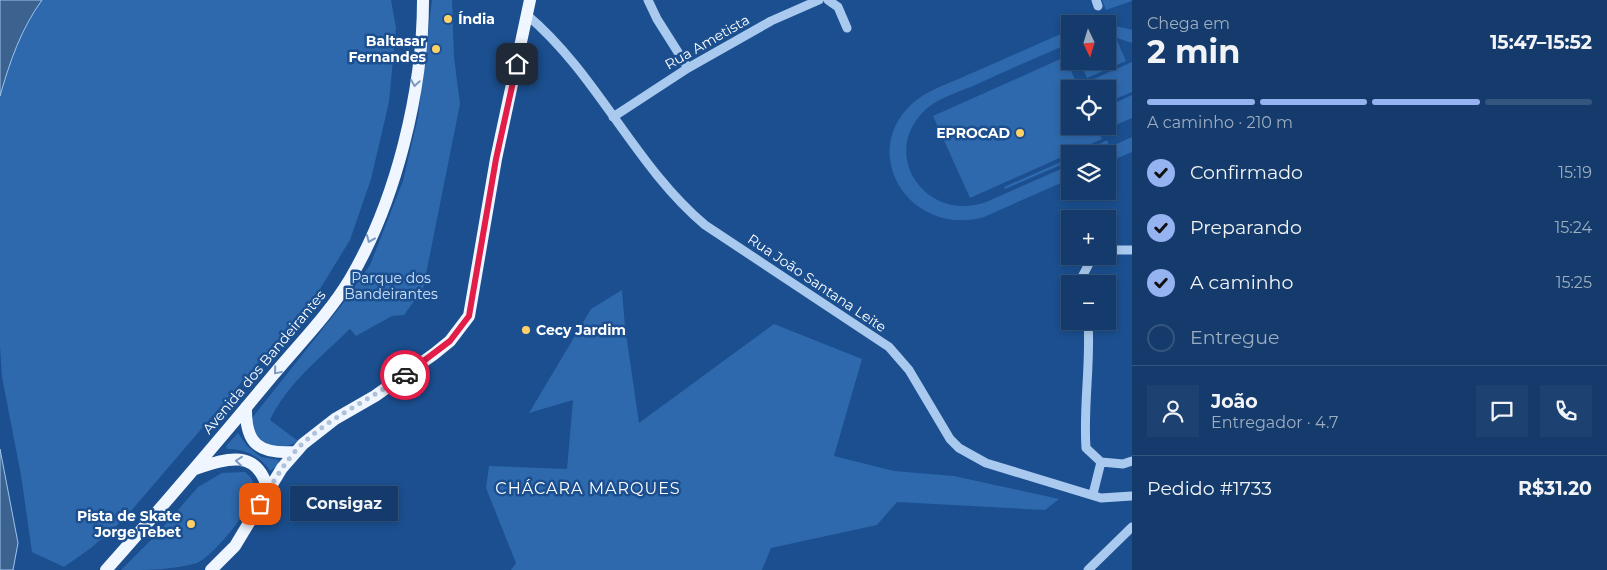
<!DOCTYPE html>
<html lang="pt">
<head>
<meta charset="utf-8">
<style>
  body { margin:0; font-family:Montserrat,sans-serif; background:#1d4271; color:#f1f3f6; height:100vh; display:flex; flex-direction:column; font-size:19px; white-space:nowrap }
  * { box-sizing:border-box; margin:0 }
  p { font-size:16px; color:#9dadc1 }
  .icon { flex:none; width:28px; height:28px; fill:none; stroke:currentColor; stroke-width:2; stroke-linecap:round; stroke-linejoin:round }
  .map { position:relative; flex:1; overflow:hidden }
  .details { display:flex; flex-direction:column; background:#143b6b; width:475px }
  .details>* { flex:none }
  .needle { width:32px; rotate:176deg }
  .tools { position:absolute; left:1061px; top:15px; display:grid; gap:10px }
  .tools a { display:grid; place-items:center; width:55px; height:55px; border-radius:0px; background:#143b6b; box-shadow:0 2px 8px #0003,0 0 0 1px #33557e; font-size:25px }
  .pin { position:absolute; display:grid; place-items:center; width:42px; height:42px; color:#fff; margin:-21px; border-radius:10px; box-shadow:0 2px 8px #0006 }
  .courier { position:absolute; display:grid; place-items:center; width:50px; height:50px; margin:-25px; border:4px solid #e11d48; border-radius:50%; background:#fff; color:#222; box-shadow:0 1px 6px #0007 }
  .bubble { position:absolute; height:35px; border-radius:0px; background:#143b6b; box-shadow:0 2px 8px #0003,0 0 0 1px #33557e; font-size:16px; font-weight:700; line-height:35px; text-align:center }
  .overview em { font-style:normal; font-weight:700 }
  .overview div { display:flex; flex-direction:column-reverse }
  .overview { display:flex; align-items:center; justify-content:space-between; height:85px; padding:0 15px }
  h1 { font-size:32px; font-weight:700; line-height:38px }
  .bar { display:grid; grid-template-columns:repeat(4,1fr); gap:8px 5px; align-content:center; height:60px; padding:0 15px }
  .bar i { height:6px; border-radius:4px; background:#33557e }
  .bar .active { background:#95b2f1 }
  .bar p { grid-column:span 4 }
  .line { display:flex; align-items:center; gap:12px; padding:0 15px; border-top:1px solid #33557e }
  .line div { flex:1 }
  .round { display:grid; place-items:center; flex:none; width:52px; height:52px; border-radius:0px; background:#1d4271 }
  ol { padding:0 15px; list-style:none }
  li { display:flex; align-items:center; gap:15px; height:55px }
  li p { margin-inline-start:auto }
  li .icon { padding:5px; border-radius:50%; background:#95b2f1; color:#111; stroke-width:4 }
  li:last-child { color:#9dadc1 }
  li i { width:28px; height:28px; border:2px solid #33557e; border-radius:50% }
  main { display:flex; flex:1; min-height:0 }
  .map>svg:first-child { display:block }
  .green { fill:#2e69ad }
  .water { fill:#3c6290; stroke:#9cc4f0 }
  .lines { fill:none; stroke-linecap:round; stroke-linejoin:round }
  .minor { stroke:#a9c9ee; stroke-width:9 }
  .major { stroke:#f0f6ff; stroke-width:12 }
  .oneway { stroke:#7b9ac1 }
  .done { stroke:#afc1d8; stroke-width:5; stroke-dasharray:0 9 }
  .route { stroke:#e11d48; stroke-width:6 }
  .poi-dot { fill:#ffd166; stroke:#1b4f8f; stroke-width:2 }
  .labels { text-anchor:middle; stroke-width:5; stroke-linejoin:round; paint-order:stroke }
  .poi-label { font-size:14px; font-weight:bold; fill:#fff; stroke:#1b4f8f; text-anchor:end }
  .street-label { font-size:14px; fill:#fff; stroke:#1b4f8f }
  .park-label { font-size:14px; fill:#cfe3fa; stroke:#1b4f8f }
  .quarter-label { font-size:16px; letter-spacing:1px; fill:#fff; stroke:#1b4f8f }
</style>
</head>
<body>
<main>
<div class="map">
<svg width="1132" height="570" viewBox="0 0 1132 570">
  <rect width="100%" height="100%" fill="#1b4f8f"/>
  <!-- green -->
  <path class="green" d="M42,0h349l5,28 -7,74 -18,77 -21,61 -33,54 -192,224 -34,30 -27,19 -32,-15 -11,-77 -19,-98 -2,-31v-250c10,-35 21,-67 42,-96z
    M432,0h20l2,57 6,47 -37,185 -19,26 -12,1 -36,20 -6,-7c-28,27 -64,56 -80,91l28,21c-13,10 -39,6 -45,-11 -1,-4 -1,-9 -1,-12l92,-116 26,-37 33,-84 15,-64z
    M1102,0h30v1l-26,9z
    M1103,23l29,7v13l-24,-8v-11h-19z
    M1070,30v13c-32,14 -65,28 -97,43 -17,7 -38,13 -50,26 -44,46 6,111 63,90l84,-37v14l-86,38c-74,21 -128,-65 -70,-115 14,-12 34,-18 51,-26 35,-15 70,-31 105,-46z
    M1117,40l9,21 -39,17 -7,-17h28v-16z
    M1065,57l14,32h-9v37h26l6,13 -132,59 -37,-82z
    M1132,62v30l-24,10v-13h-18l-3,-7z
    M1132,95v23l-23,10 -1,-22z
    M1132,137v15l-24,10v-8h-13z
    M1107,140l2,5 -14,6 -15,3z
    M1070,158v3l-65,28 -1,-2z
    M622,290l3,37 14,96 135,-99 88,35 -28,97 60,15 60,5 105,23 -14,11 -148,-8 -20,23 -106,23 -9,22h-251l5,-7 -30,-75 3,-22 78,3 6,-69 -44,13 62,-104z
    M238,433l9,13 14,11 18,3 -2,6 -7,5c-8,-14 -27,-23 -43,-22l-1,-3z
    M245,472c6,5 11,12 9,20 -3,18 -40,63 -57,71 -23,7 -52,7 -76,7l37,-37 40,-46 24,-14z"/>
  <!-- water -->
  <path class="water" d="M0,0h42c-21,29 -32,61 -42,96z
    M0,449l18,94 -5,27h-13z"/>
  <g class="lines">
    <!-- minor -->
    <path class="minor" d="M648,0l9,19 31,49
      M828,0l10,7 9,21
      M1096,0l2,6
      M527,15c71,60 107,150 178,210l184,122 20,23 41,69 9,9 27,15 115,35 31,-2
      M613,117l75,-49 83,-47 48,-21
      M1108,252l7,-2h17
      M1084,284l-1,-9 9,-17 4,-2
      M1088,321c3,43 -5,84 -2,127l15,14 -8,32
      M1101,462l22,2 9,-3
      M1088,570l44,-43"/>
    <!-- major -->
    <path class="major" d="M246,407c-1,37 13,47 48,45
      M195,469c33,-11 62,-21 73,21
      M106,570c57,-64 113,-130 168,-196 25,-30 55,-60 76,-95 46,-78 73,-188 73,-279
      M211,570l24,-24 47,-78 21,-24 32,-25 40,-23 59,-42 16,-13 19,-25 27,-157 34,-159"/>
  </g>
  <!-- one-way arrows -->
  <defs><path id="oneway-chevron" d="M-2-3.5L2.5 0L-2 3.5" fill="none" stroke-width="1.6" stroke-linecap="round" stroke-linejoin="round" transform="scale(1.25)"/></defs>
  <g class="oneway">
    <use href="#oneway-chevron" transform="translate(415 83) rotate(99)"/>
    <use href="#oneway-chevron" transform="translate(370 239) rotate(113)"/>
    <use href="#oneway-chevron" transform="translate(277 371) rotate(130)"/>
    <use href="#oneway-chevron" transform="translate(239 461) rotate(-175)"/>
  </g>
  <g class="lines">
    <!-- done -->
    <path class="done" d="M260,504c12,-20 25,-43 42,-60 30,-28 69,-45 103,-69"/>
    <!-- route -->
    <path class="route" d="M405,375l45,-34 19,-25 27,-157 21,-95"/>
  </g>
  <!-- markers -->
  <g class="poi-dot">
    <circle cx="448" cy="19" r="5"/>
    <circle cx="436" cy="49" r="5"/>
    <circle cx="1020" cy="133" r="5"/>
    <circle cx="526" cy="330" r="5"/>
    <circle cx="191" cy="524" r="5"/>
  </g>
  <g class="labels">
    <!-- poi labels -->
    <g class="poi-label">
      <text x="458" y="24" text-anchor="start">Índia</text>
      <text x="426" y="46">Baltasar<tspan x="426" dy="16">Fernandes</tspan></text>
      <text x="1010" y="138">EPROCAD</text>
      <text x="536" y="335" text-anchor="start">Cecy Jardim</text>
      <text x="181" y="521">Pista de Skate<tspan x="181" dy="16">Jorge Tebet</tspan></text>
    </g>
    <!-- street labels -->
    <g class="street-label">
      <text transform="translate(707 42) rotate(-30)" y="5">Rua Ametista</text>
      <text transform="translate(817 283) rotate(34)" y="5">Rua João Santana Leite</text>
      <text transform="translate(264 362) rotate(-50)" y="5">Avenida dos Bandeirantes</text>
    </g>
    <!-- park labels -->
    <g class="park-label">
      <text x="391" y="283">Parque dos<tspan x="391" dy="16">Bandeirantes</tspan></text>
    </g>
    <!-- quarter labels -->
    <g class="quarter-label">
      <text x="588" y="494">CHÁCARA MARQUES</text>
    </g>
  </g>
</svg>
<div class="tools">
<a><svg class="needle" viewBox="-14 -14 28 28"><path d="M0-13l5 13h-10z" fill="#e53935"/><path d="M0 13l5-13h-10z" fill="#9dadc1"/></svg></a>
<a><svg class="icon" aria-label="locate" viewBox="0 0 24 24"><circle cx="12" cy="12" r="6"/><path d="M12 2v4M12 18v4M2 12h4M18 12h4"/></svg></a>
<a><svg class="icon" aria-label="layers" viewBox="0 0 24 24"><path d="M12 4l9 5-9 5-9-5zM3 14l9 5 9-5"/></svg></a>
<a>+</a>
<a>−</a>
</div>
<div class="pin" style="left:260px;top:504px;background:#ea580c"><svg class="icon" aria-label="bag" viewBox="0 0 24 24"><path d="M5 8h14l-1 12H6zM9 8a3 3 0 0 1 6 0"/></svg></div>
<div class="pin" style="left:517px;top:64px;background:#1f2937"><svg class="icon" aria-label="home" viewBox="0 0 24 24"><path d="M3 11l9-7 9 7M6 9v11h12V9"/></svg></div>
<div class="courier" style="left:405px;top:375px"><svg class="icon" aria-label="car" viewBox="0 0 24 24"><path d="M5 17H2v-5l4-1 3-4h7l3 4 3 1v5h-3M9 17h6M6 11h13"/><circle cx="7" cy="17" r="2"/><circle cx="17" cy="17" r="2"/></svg></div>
<div class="bubble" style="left:290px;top:486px;width:108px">Consigaz</div>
</div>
<section class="details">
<div class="overview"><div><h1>2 min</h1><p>Chega em</p></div><em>15:47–15:52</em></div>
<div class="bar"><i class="active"></i><i class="active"></i><i class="active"></i><i></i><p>A caminho · 210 m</p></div>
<ol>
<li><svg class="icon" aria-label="check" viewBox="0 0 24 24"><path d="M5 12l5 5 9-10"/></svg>Confirmado<p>15:19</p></li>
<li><svg class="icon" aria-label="check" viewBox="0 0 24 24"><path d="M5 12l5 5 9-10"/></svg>Preparando<p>15:24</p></li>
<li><svg class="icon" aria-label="check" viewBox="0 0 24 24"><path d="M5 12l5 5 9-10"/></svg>A caminho<p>15:25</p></li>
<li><i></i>Entregue</li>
</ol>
<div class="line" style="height:90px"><a class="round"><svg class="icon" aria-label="person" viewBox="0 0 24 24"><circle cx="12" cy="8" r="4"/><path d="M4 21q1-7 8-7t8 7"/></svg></a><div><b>João</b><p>Entregador · 4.7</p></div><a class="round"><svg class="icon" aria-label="chat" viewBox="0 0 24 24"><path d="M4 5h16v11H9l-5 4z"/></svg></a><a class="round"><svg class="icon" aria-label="phone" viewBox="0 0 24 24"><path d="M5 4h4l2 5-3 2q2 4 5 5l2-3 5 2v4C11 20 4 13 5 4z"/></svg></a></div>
<div class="line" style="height:65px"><div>Pedido #1733</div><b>R$31.20</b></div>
</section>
</main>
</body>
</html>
